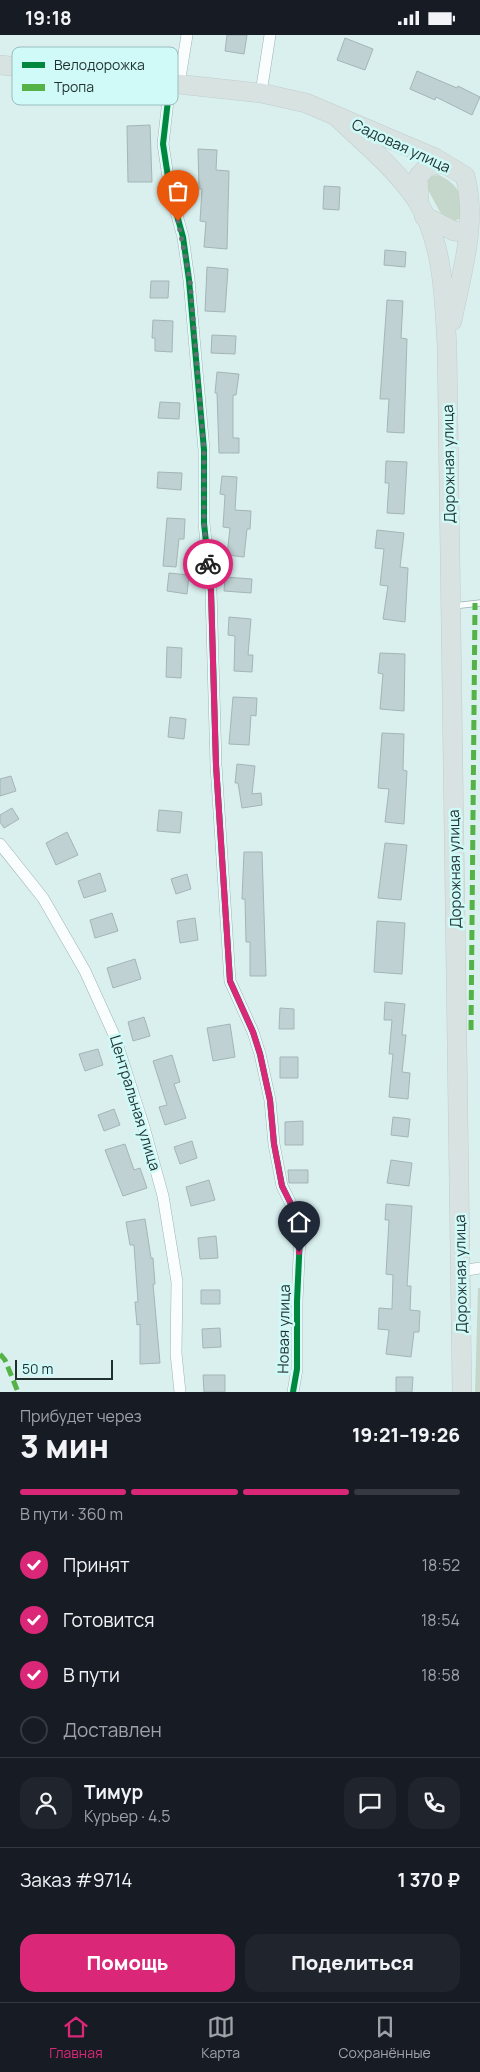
<!DOCTYPE html>
<html lang="ru">
<head>
<meta charset="utf-8">
<style>
  body { margin:0; font-family:Manrope,sans-serif; background:#20242c; color:#f1f3f6; height:100vh; display:flex; flex-direction:column; font-size:19px; white-space:nowrap }
  * { box-sizing:border-box; margin:0 }
  p { font-size:16px; color:#9ea1a6 }
  .icon { flex:none; width:28px; height:28px; fill:none; stroke:currentColor; stroke-width:2; stroke-linecap:round; stroke-linejoin:round }
  .map { position:relative; height:1357px; overflow:hidden }
  .sheet { display:flex; flex-direction:column; background:#171b24; flex:1 }
  .sheet>* { flex:none }
  .scale { position:absolute; left:15px; bottom:12px; width:98px; box-sizing:border-box; padding-left:5px; border:2px solid #1f302f; border-top:0; font-size:14px; line-height:18px; white-space:nowrap; color:#1f302f; -webkit-text-stroke:4px #cffaf8; paint-order:stroke }
  .pin { position:absolute; display:grid; place-items:center; width:42px; height:42px; color:#fff; margin:-51px -21px; border-radius:50% 50% 50% 0; rotate:-45deg; box-shadow:0 0 5px #0007 }
  .pin .icon { rotate:45deg }
  .courier { position:absolute; display:grid; place-items:center; width:50px; height:50px; margin:-25px; border:4px solid #db2777; border-radius:50%; background:#fff; color:#222; box-shadow:0 1px 6px #0007 }
  .summary em { font-style:normal; font-weight:800 }
  .summary div { display:flex; flex-direction:column-reverse }
  .summary { display:flex; align-items:center; justify-content:space-between; height:85px; padding:0 20px }
  h1 { font-size:32px; font-weight:800; line-height:38px }
  .bar { display:grid; grid-template-columns:repeat(4,1fr); gap:8px 5px; align-content:center; height:60px; padding:0 20px }
  .bar i { height:6px; border-radius:4px; background:#363941 }
  .bar .current { background:#db2777 }
  .bar p { grid-column:span 4 }
  .line { display:flex; align-items:center; gap:12px; padding:0 20px; border-top:1px solid #363941 }
  .line div { flex:1 }
  .round { display:grid; place-items:center; flex:none; width:52px; height:52px; border-radius:15px; background:#20242c }
  ol { padding:0 20px; list-style:none }
  li { display:flex; align-items:center; gap:15px; height:55px }
  li p { margin-inline-start:auto }
  li .icon { padding:5px; border-radius:50%; background:#db2777; color:#fff; stroke-width:4 }
  li:last-child { color:#9ea1a6 }
  li i { width:28px; height:28px; border:2px solid #363941; border-radius:50% }
  .button { display:flex; gap:10px; margin-top:auto; padding:10px 20px }
  .button a { flex:1; height:58px; border-radius:15px; background:#db2777; color:#fff; font-size:20px; font-weight:800; line-height:58px; text-align:center }
  .button a+a { background:#20242c; color:#f1f3f6 }
  .status { display:flex; justify-content:space-between; align-items:center; height:35px; padding:0 25px; background:#171b24; direction:ltr }
  .status svg { height:14px; fill:currentColor }
  .menu { display:flex; justify-content:space-around; align-items:center; height:70px; border-top:1px solid #363941; background:#171b24; font-size:14px; color:#9ea1a6 }
  .menu a { display:grid; justify-items:center; gap:2px }
  .menu .current { color:#db2777 }
  .map>svg:first-child { display:block }
  .green { fill:#c4d7ca }
  .building { fill:#bfd1d3; stroke:#a4b5b6 }
  .lines { fill:none; stroke-linecap:round; stroke-linejoin:round }
  .service-casing { stroke:#9fb1b0; stroke-width:7 }
  .minor-casing { stroke:#9fb1b0; stroke-width:12 }
  .primary-casing { stroke:#c0cccc; stroke-width:20 }
  .service { stroke:#f9fdfd; stroke-width:5.5 }
  .minor { stroke:#f9fdfd; stroke-width:11 }
  .primary { stroke:#d8e3e1; stroke-width:19 }
  .quiet { stroke:#55b246; stroke-width:5; stroke-dasharray:10 5; stroke-linecap:butt }
  .cycleway-casing { stroke:#cffaf8; stroke-width:9 }
  .cycleway { stroke:#00873e; stroke-width:6 }
  .done { stroke:#607372; stroke-width:5; stroke-dasharray:0 9 }
  .route { stroke:#db2777; stroke-width:6 }
  .labels { text-anchor:middle; stroke-width:5; stroke-linejoin:round; paint-order:stroke }
  .street-label { font-size:15px; fill:#1f302f; stroke:#cffaf8 }
  .key { fill:#cffaf8; stroke:#9abdbc; stroke-width:1 }
  .key-label { font-size:14px; fill:#1f302f }
</style>
</head>
<body>
<div class="status"><b>19:18</b><svg viewBox="0 0 49 12"><path d="M0 12V9h3v3zM5 12V6h3v6zM10 12V3h3v9zM15 12V0h3v12zM26 1h20v11H26zM47 4h2v5h-2z"/></svg></div>
<div class="map">
<svg width="480" height="1357" viewBox="0 0 480 1357">
  <rect width="100%" height="100%" fill="#d9f0ef"/>
  <!-- green -->
  <path class="green" d="M439,140c22,11 22,20 23,43l-10,4 -12,-10 -15,-28 2,-7z
    M478,1253h2v104h-5z"/>
  <!-- building -->
  <path class="building" d="M227,0h20l-3,19 -19,-3z
    M345,3l28,11 -8,21 -28,-10z
    M417,36l40,17 1,-2 22,11 -8,18 -36,-18 -1,3 -25,-11z
    M150,90l2,57h-24l-1,-56z
    M198,114l19,1 -1,20 13,1 -2,78 -23,-2 2,-25 -6,-1 2,-32h-3z
    M324,151l16,1 -1,23 -16,-1z
    M385,215l21,2 -1,15 -21,-2z
    M207,232l21,2 -3,43 -20,-1z
    M151,246h18l-1,17h-18z
    M387,265l16,1 -2,37 6,1 -3,94 -17,-1 2,-33h-9z
    M153,285l20,1 -1,31 -17,-1v-13h-3z
    M212,300l24,1 -1,18 -24,-1z
    M217,337l22,2 -3,21h-3v43h6v15h-20l-2,-60h-2z
    M160,367l20,1 -1,16 -21,-1z
    M386,426l21,1 -3,52 -17,-1 2,-30h-4z
    M158,437l24,1 -1,17 -24,-2z
    M222,441l15,1 -2,33 16,1 -1,18h-3l-3,28 -17,-2 3,-27 -7,-1 2,-32 -5,-1z
    M167,483l18,1 -1,20h-5l-3,28 -13,-1z
    M377,495l27,3 -4,34 8,1 -3,54 -22,-3 5,-33 -8,-1 4,-36 -9,-1z
    M169,538l20,2 -2,19 -20,-3z
    M225,542l27,2 -1,14 -27,-2z
    M229,582l22,2 -3,36h5l-1,17 -18,-1 1,-35 -7,-1z
    M167,612l15,1 -1,30 -15,-1z
    M380,618l25,1 -1,57 -24,-2 3,-35 -5,-1z
    M233,662l24,1 -1,18 -5,-1 -2,30 -20,-1z
    M170,682l16,2 -2,20 -16,-2z
    M382,698l22,1 -1,36 4,1 -3,53 -19,-2 4,-33 -11,-1z
    M237,729l18,2 -3,28 9,-1 1,12 -20,3 -4,-25h-3z
    M11,741l5,15 -16,5v-17z
    M12,773l7,11 -15,9 -4,-6v-7z
    M159,775l23,2 -2,21 -23,-2z
    M67,797l11,23 -22,10 -10,-22z
    M385,808l22,2 -6,55 -23,-2z
    M244,817h18l4,124h-16v-34h-4l-1,-43h-3z
    M100,838l6,18 -22,7 -6,-17z
    M187,839l4,15 -15,5 -5,-15z
    M112,878l6,18 -23,7 -5,-18z
    M195,883l3,22 -18,3 -3,-22z
    M377,886l28,2 -3,51 -28,-2z
    M135,924l6,20 -28,9 -6,-20z
    M385,967l20,2 -3,31h4l-4,37 8,1 -2,26 -19,-2 4,-43h-4l3,-34h-8z
    M280,973l14,1v20h-15z
    M144,982l6,19 -17,5 -5,-19z
    M230,989l5,33 -22,4 -6,-33z
    M98,1014l5,16 -18,6 -6,-17z
    M172,1020l8,27 -6,2 12,34 -21,7 -6,-18 8,-2 -14,-44z
    M280,1022h18v21h-18z
    M114,1074l6,16 -16,6 -6,-16z
    M393,1082l17,2 -2,18 -17,-2z
    M303,1086v24h-18v-23z
    M192,1106l5,17 -17,6 -6,-17z
    M125,1109l9,26 6,-2 7,20 -24,8 -18,-46z
    M391,1125l21,3 -3,23 -22,-3z
    M288,1135h20v13h-19z
    M209,1145l6,20 -24,6 -5,-19z
    M386,1169l26,2 -5,80h4l-1,24 10,1 -1,21h-5l-3,25 -25,-3 3,-24 -11,-1 1,-21 13,1 1,-34 -7,-1 3,-54h-4z
    M145,1184l6,39h2l2,26h-2l7,79 -20,1v-40l-3,1 -2,-23h3l-4,-57h-4l-4,-23z
    M216,1201l2,22 -18,1 -2,-21z
    M201,1255h19v14h-19z
    M220,1293l1,19 -18,1 -1,-19z
    M203,1340h22v17h-21z
    M396,1342h17l-1,15h-16z"/>
  <g class="lines">
    <!-- service casing -->
    <g class="service-casing">
      <path id="service" d="M453,571l27,-3"/>
    </g>
    <!-- minor casing -->
    <g class="minor-casing">
      <path id="minor" d="M170,48l-7,61 7,46 13,47 6,43 15,170v73l7,68 5,174 14,216 23,51 7,22 10,46 4,44 8,42 12,24 6,26 -3,65v68l-4,23
        M179,49l8,-49
        M261,58l9,-58
        M0,809l43,54 42,73 30,66 29,90 19,69 14,86 -1,71 4,39
        M461,1236l19,-3"/>
    </g>
    <!-- primary casing -->
    <g class="primary-casing">
      <path id="primary" d="M0,30l261,28 45,10 129,55 30,18c13,47 -4,99 -13,145
        M337,82c27,26 58,51 79,82 28,43 28,99 31,148l15,1045
        M419,169l-1,-27 9,-10 15,-4
        M424,181l30,15 14,2"/>
    </g>
    <!-- service -->
    <use href="#service" class="service"/>
    <!-- minor -->
    <use href="#minor" class="minor"/>
    <!-- primary -->
    <use href="#primary" class="primary"/>
    <!-- quiet -->
    <path class="quiet" d="M471,995l4,-427
      M0,1319l5,6 13,32"/>
    <!-- cycleway casing -->
    <g class="cycleway-casing">
      <path id="cycleway" d="M170,48l-7,61 7,46 13,47 6,43 15,170v73l7,68 5,174 14,216 23,51 7,22 10,46 4,44 8,42 12,24 6,26 -3,65v68l-4,23"/>
    </g>
    <!-- cycleway -->
    <use href="#cycleway" class="cycleway"/>
  </g>
  <g class="lines">
    <!-- done -->
    <path class="done" d="M178,186l12,59 14,170v73l4,41"/>
    <!-- route -->
    <path class="route" d="M208,529l3,27 5,174 14,216 23,51 7,22 10,46 4,44 8,42 12,24 6,26 -1,16"/>
  </g>
  <g class="labels">
    <!-- street labels -->
    <g class="street-label">
      <text transform="translate(401 111) rotate(25)" y="5">Садовая улица</text>
      <text transform="translate(449 429) rotate(-91)" y="5">Дорожная улица</text>
      <text transform="translate(455 834) rotate(-91)" y="5">Дорожная улица</text>
      <text transform="translate(135 1068) rotate(73)" y="5">Центральная улица</text>
      <text transform="translate(461 1239) rotate(-91)" y="5">Дорожная улица</text>
      <text transform="translate(284 1294) rotate(-89)" y="5">Новая улица</text>
    </g>
  </g>
  <!-- legend -->
  <rect x="12" y="12" width="166" height="58" rx="8" class="key"/>
  <rect x="22" y="27" width="23" height="6" fill="#00873e"/>
  <rect x="22" y="49" width="23" height="7" fill="#55b246"/>
  <g class="key-label">
    <text x="54" y="35">Велодорожка</text>
    <text x="54" y="57">Тропа</text>
  </g>
</svg>
<div class="scale">50 m</div>
<div class="pin" style="left:178px;top:186px;background:#ea580c"><svg class="icon" aria-label="bag" viewBox="0 0 24 24"><path d="M5 8h14l-1 12H6zM9 8a3 3 0 0 1 6 0"/></svg></div>
<div class="pin" style="left:299px;top:1217px;background:#1f2937"><svg class="icon" aria-label="home" viewBox="0 0 24 24"><path d="M3 11l9-7 9 7M6 9v11h12V9"/></svg></div>
<div class="courier" style="left:208px;top:529px"><svg class="icon" aria-label="bike" viewBox="0 0 24 24"><circle cx="6" cy="16" r="4"/><circle cx="18" cy="16" r="4"/><path d="M6 16l4-8h5l3 8M10 8l3 8H6M13 5h3"/></svg></div>
</div>
<section class="sheet">
<div class="summary"><div><h1>3 мин</h1><p>Прибудет через</p></div><em>19:21–19:26</em></div>
<div class="bar"><i class="current"></i><i class="current"></i><i class="current"></i><i></i><p>В пути · 360 m</p></div>
<ol>
<li><svg class="icon" aria-label="check" viewBox="0 0 24 24"><path d="M5 12l5 5 9-10"/></svg>Принят<p>18:52</p></li>
<li><svg class="icon" aria-label="check" viewBox="0 0 24 24"><path d="M5 12l5 5 9-10"/></svg>Готовится<p>18:54</p></li>
<li><svg class="icon" aria-label="check" viewBox="0 0 24 24"><path d="M5 12l5 5 9-10"/></svg>В пути<p>18:58</p></li>
<li><i></i>Доставлен</li>
</ol>
<div class="line" style="height:90px"><a class="round"><svg class="icon" aria-label="person" viewBox="0 0 24 24"><circle cx="12" cy="8" r="4"/><path d="M4 21q1-7 8-7t8 7"/></svg></a><div><b>Тимур</b><p>Курьер · 4.5</p></div><a class="round"><svg class="icon" aria-label="chat" viewBox="0 0 24 24"><path d="M4 5h16v11H9l-5 4z"/></svg></a><a class="round"><svg class="icon" aria-label="phone" viewBox="0 0 24 24"><path d="M5 4h4l2 5-3 2q2 4 5 5l2-3 5 2v4C11 20 4 13 5 4z"/></svg></a></div>
<div class="line" style="height:65px"><div>Заказ #9714</div><b>1 370 ₽</b></div>
<div class="button"><a>Помощь</a><a>Поделиться</a></div>
</section>
<nav class="menu">
<a class="current"><svg class="icon" aria-label="home" viewBox="0 0 24 24"><path d="M3 11l9-7 9 7M6 9v11h12V9"/></svg>Главная</a>
<a><svg class="icon" aria-label="map" viewBox="0 0 24 24"><path d="M3 6l6-2 6 2 6-2v14l-6 2-6-2-6 2zM9 4v14M15 6v14"/></svg>Карта</a>
<a><svg class="icon" aria-label="saved" viewBox="0 0 24 24"><path d="M7 4h10v16l-5-4-5 4z"/></svg>Сохранённые</a>
</nav>
</body>
</html>
